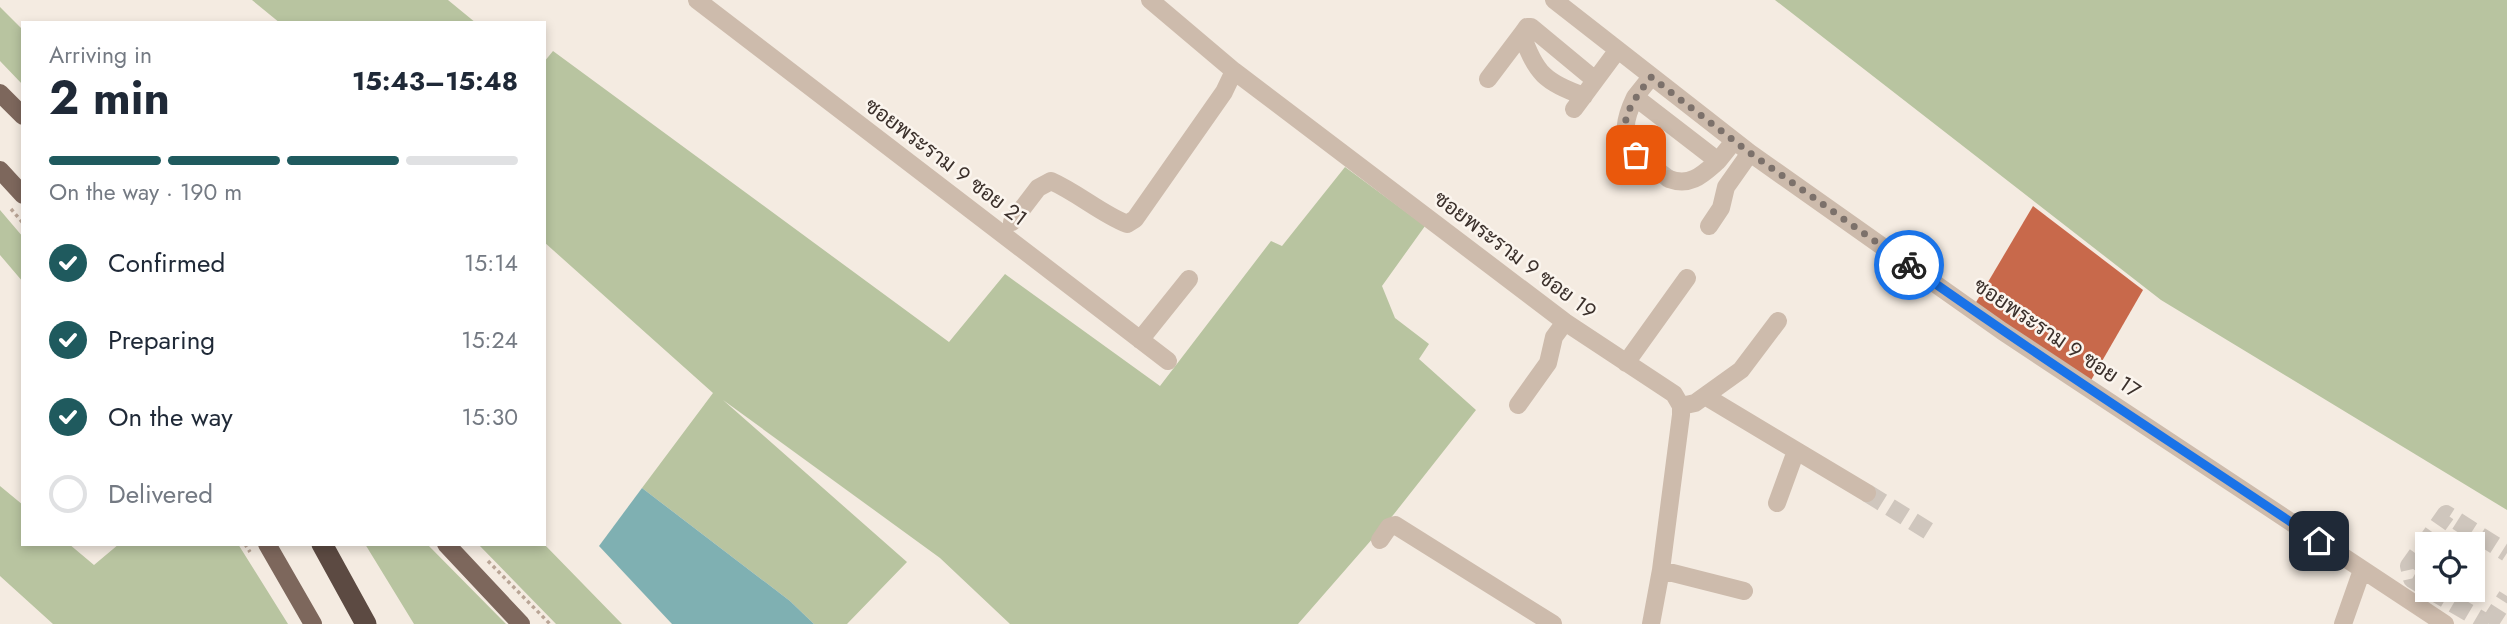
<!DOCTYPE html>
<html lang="en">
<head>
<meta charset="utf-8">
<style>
  body { margin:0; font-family:Jost,Sarabun,sans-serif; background:#f2f2f3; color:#1f2937; height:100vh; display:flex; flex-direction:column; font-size:26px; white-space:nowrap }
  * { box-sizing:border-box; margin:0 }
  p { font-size:23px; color:#747a83 }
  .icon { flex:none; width:38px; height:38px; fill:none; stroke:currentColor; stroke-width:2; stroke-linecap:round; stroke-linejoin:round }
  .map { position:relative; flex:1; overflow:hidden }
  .panel { position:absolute; left:21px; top:21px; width:525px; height:525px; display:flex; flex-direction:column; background:#fff; border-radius:0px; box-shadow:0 4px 10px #0003 }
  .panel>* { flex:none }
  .tools { position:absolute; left:2415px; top:532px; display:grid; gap:14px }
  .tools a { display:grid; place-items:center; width:70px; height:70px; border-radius:0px; background:#fff; box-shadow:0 4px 10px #0003; font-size:35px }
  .pin { position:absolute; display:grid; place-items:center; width:60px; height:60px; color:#fff; margin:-30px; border-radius:14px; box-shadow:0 4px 10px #0006 }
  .courier { position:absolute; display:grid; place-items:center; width:70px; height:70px; margin:-35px; border:5px solid #1a73e8; border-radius:50%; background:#fff; color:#222; box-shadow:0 2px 9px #0007 }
  .head em { font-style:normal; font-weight:700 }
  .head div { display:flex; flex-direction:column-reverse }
  .head { display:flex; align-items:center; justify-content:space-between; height:119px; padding:0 28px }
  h1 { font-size:46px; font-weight:700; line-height:52px }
  .bar { display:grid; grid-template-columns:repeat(4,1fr); gap:10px 7px; align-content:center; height:84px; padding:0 28px }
  .bar i { height:9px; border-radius:5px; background:#e0e1e3 }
  .bar .current { background:#1f5a5e }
  .bar p { grid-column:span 4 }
  ol { padding:0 28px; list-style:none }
  li { display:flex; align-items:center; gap:21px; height:77px }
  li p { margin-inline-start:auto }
  li .icon { padding:7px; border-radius:50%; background:#1f5a5e; color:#fff; stroke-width:4 }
  li:last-child { color:#747a83 }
  li i { width:38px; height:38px; border:4px solid #e0e1e3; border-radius:50% }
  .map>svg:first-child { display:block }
  .green { fill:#b8c4a0 }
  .water { fill:#7fb0b2 }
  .building { fill:#c8694b }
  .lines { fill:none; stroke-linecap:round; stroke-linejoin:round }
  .minor-tunnel { stroke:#cfc6bd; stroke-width:18; stroke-dasharray:18 9; stroke-linecap:butt }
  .path { stroke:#b9a596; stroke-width:3.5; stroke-dasharray:3.5 3.5; stroke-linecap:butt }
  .minor { stroke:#cdbbac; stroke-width:18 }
  .major { stroke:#7d675c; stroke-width:18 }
  .highway { stroke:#5c4a42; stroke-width:21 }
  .done { stroke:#7c716b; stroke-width:7; stroke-dasharray:0 12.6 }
  .route { stroke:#1a73e8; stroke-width:9 }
  .labels { text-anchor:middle; stroke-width:5; stroke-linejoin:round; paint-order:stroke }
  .street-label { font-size:21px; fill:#3b302b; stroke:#fbf5ee }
</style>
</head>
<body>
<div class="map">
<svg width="2507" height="624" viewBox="0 0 2507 624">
  <rect width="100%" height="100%" fill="#f4ebe1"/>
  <!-- green -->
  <path class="green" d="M252,0h196l28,23h-196z
    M1775,0h732v510l-346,-210z
    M0,7l23,23v55l-23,-24z
    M553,51l396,291 56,-68 155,112 111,-145 11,5 63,-79 80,59 -43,60 13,32 34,26 -10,15 57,51 -82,104 -96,110h-288l-70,-66 -217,-158 184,162 -60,62h-33l-24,-23 -148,-113 71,-95 -169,-151v-180z
    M0,210l23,27v45l-23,-27z
    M0,486l23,19v39h46l25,21 25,-21h119l50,80h-235l-53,-48z
    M365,544h62l79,80h-92z
    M478,544h66l78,80h-66z"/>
  <!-- water -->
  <path class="water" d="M642,488l148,113 24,23h-142l-73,-78z"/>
  <!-- building -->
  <path class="building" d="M2033,206l110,84 -53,92 -115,-78z"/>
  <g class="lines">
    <!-- minor-tunnel -->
    <path class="minor-tunnel" d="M1636,155l33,24
      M1867,493l63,39
      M2427,588l-15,-9 -3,-13 37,-52 61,39
      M2430,590l58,34
      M2489,624l18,-28"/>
    <!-- path -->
    <path class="path" d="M11,209l12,14
      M245,544l5,8
      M488,561l62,63"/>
    <!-- minor -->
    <path class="minor" d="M697,0l471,361
      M1150,0l84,71 331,251 109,72 7,12v9l-20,155 -10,54
      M1554,0l196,153 252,178 443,293
      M1651,77l-16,20 83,64 16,-20
      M1488,79l34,-45
      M1584,96c-38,-13 -49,-23 -62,-62l5,-7h4l64,53
      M1635,97c-10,21 -15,39 1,58
      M1574,109l43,-58
      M1669,179c22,8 34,-5 49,-18
      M1012,222l26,-34 13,-7c27,12 49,32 76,43l8,-5 89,-127 10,-21
      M1709,226l12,-18 5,-21 24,-34
      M1140,340l49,-61
      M1626,363l61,-85
      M1705,396l162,97
      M1518,405l30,-42 6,-26 11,-15
      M1681,406l14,-3 46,-33 37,-49
      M1777,503l19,-52
      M1380,540l9,-13 6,-2 158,99
      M1661,570l83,21
      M2343,624l19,-54"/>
    <!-- major -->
    <path class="major" d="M0,93l23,23
      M0,170l23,25
      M267,544l46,80
      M446,544l75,80"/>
    <!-- highway -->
    <path class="highway" d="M322,544l44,80"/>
  </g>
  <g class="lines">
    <!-- done -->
    <path class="done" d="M1636,155c-24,-29 -4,-53 15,-78l99,76 159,112"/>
    <!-- route -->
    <path class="route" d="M1909,265c134,96 274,184 410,276"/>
  </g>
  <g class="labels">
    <!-- street labels -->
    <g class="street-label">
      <text transform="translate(946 162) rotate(37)" y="7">ซอยพระราม 9 ซอย 21</text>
      <text transform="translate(1515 255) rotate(37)" y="7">ซอยพระราม 9 ซอย 19</text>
      <text transform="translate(2057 338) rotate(34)" y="7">ซอยพระราม 9 ซอย 17</text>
    </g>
  </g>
</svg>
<div class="tools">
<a><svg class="icon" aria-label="locate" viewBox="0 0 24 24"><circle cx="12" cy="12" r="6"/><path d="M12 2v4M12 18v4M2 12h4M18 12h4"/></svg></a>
</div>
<div class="pin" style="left:1636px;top:155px;background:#ea580c"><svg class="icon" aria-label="bag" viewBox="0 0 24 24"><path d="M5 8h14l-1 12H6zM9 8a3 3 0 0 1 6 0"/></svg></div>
<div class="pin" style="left:2319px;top:541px;background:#1f2937"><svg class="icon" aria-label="home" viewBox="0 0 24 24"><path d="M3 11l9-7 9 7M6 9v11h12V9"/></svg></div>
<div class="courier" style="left:1909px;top:265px"><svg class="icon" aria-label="bike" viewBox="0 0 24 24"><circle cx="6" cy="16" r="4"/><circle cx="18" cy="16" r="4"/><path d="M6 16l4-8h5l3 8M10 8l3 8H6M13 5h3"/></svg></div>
<section class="panel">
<div class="head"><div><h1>2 min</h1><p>Arriving in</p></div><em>15:43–15:48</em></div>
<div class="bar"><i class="current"></i><i class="current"></i><i class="current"></i><i></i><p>On the way · 190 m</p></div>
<ol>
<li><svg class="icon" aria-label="check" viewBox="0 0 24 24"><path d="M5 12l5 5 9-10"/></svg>Confirmed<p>15:14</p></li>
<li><svg class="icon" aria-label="check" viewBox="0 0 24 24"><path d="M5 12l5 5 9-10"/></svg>Preparing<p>15:24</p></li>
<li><svg class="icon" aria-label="check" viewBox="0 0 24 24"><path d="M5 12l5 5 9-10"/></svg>On the way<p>15:30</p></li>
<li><i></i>Delivered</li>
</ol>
</section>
</div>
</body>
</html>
